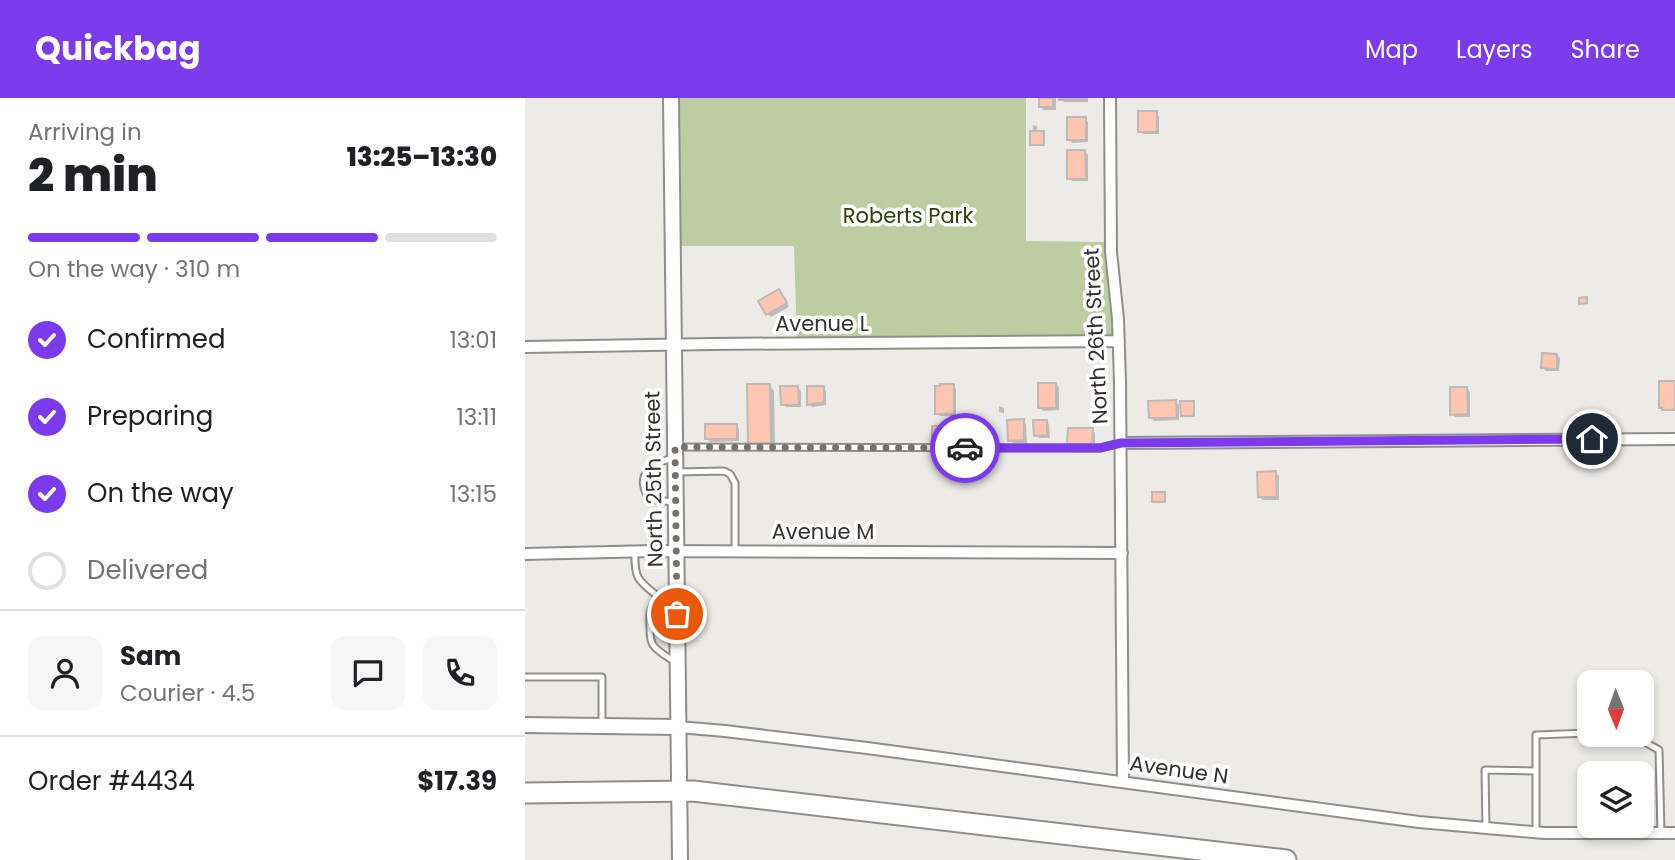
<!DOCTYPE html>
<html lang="en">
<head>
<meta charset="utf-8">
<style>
  body { margin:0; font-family:Poppins,sans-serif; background:#f6f6f6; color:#202124; height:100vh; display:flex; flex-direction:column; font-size:26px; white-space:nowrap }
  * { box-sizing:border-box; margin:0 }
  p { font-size:23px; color:#757577 }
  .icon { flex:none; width:38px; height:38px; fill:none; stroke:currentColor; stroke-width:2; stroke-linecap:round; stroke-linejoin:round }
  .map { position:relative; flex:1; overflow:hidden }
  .panel { display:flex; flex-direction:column; background:#fff; width:525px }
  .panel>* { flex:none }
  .needle { width:46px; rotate:179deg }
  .controls { position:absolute; left:1052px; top:572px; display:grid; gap:14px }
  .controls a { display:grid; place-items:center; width:77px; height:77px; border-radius:14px; background:#fff; box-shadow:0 4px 10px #0003; font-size:35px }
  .pin { position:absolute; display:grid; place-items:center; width:60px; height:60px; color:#fff; margin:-30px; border:4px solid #fff; border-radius:50%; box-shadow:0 2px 7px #0007 }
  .courier { position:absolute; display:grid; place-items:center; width:70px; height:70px; margin:-35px; border:5px solid #7c3aed; border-radius:50%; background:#fff; color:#222; box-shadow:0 2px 9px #0007 }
  .head em { font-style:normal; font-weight:800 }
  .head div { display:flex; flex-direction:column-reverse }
  .head { display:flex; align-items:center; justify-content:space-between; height:119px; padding:0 28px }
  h1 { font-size:46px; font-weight:800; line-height:52px }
  .bar { display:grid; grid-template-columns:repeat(4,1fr); gap:10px 7px; align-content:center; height:84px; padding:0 28px }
  .bar i { height:9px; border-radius:5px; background:#e0e0e0 }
  .bar .current { background:#7c3aed }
  .bar p { grid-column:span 4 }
  .line { display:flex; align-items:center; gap:18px; padding:0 28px; border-top:2px solid #e0e0e0 }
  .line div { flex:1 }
  .round { display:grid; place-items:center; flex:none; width:74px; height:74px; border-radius:14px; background:#f6f6f6 }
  ol { padding:0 28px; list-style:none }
  li { display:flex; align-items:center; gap:21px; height:77px }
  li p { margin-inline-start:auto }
  li .icon { padding:7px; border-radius:50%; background:#7c3aed; color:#fff; stroke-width:4 }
  li:last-child { color:#757577 }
  li i { width:38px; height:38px; border:4px solid #e0e0e0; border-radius:50% }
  header { display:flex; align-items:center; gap:42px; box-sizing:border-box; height:98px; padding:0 35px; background:#7c3aed; color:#fff }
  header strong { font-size:33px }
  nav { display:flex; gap:38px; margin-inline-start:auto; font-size:24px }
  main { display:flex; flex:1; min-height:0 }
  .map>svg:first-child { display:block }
  .green { fill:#bdcda1 }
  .shadow { fill:#0003 }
  .building { fill:#fec6b0; stroke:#bdb9b7; stroke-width:2 }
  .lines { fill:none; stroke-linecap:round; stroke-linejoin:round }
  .service-casing { stroke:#908e8b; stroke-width:9 }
  .minor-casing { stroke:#908e8b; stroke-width:14 }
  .tertiary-casing { stroke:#908e8b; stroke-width:18 }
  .motorway-casing { stroke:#908e8b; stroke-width:23 }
  .service { stroke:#fff; stroke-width:5 }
  .minor { stroke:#fff; stroke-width:10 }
  .tertiary { stroke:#fff; stroke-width:14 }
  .motorway { stroke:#fff; stroke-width:19 }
  .done { stroke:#737270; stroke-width:7; stroke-dasharray:0 12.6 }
  .route { stroke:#7c3aed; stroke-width:9 }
  .labels { text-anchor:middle; stroke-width:7; stroke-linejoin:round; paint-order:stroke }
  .park-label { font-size:21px; fill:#304006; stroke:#fff }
  .street-label { font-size:21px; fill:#323130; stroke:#fff }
</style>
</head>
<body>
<header>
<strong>Quickbag</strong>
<nav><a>Map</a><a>Layers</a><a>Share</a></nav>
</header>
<main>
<section class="panel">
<div class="head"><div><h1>2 min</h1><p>Arriving in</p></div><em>13:25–13:30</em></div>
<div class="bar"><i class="current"></i><i class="current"></i><i class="current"></i><i></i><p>On the way · 310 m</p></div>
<ol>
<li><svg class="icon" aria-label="check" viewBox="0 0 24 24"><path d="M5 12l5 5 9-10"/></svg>Confirmed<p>13:01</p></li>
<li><svg class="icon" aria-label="check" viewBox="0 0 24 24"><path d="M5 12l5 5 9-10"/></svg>Preparing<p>13:11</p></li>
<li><svg class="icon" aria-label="check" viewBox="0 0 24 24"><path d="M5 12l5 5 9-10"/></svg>On the way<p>13:15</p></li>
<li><i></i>Delivered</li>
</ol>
<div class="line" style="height:126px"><a class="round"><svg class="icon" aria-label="person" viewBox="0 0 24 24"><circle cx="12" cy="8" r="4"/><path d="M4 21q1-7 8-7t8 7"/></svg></a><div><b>Sam</b><p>Courier · 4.5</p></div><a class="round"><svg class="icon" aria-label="chat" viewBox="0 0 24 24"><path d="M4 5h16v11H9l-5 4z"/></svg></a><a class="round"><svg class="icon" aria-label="phone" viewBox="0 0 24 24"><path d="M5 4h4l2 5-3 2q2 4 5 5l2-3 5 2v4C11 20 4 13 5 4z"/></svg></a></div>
<div class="line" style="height:91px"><div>Order #4434</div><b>$17.39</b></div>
</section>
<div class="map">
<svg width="1150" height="762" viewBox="0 0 1150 762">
  <rect width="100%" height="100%" fill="#edebe7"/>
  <!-- green -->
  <path class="green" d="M146,0h355v143l85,1 8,99 -322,2 -3,-97h-121z"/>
  <!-- shadow -->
  <path class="shadow" d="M515,0h16v12h-12l-3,-3z
    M536,0h27v4h-24z
    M631,15l3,3v18h-16l-3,-3z
    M560,21l3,3v20l-16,1 -3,-4z
    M508,27l4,1v6l8,2 -1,11 -12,-1z
    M560,54l3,3v26h-16l-3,-3z
    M257,196l7,13 -18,10 -4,-3z
    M1031,257l4,3 -1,13h-13l-3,-3z
    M531,286l3,4v22l-16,1 -3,-4z
    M244,287l5,6 1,57h-20l-5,-5z
    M428,288l3,3v27h-16l-3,-3z
    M273,290l3,3v16h-15l-3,-3z
    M298,290l3,3v14l-14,2 -3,-3z
    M942,290l3,4v25h-15l-3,-3z
    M650,304l4,3v15l-25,1 -3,-4z
    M474,308l5,2v5l-5,-1z
    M498,323l3,3 1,19h-14l-3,-3z
    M521,323l3,3 1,14h-11l-4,-3z
    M211,328l3,3v12l-29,1 -3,-4z
    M427,330l3,3 1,15h-19l-3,-3z
    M464,330l3,3v17h-17l-3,-4z
    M567,332l3,3v14l-23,-1 -3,-3z
    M751,375l3,3v24h-16l-4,-3z"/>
  <!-- building -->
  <path class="building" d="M514,0h14v9h-14z
    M534,0h26v2h-26z
    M613,13h19v21h-19z
    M542,19h19v23h-19z
    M505,33h14v14h-14z
    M542,52h18l1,29h-19z
    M254,191l8,14 -21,12 -8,-14z
    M1062,199v6l-8,1v-6z
    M1017,255l15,1v15l-16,-1z
    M1134,283h16v29h-13v-2h-3z
    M513,285h18v25h-18z
    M222,286h23l1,59 -23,1z
    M415,286h14v30h-19v-28h5z
    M255,288h18l1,19h-18z
    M282,288h17v16l-17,3z
    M925,289h17l1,27 -18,1z
    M651,302l1,18h-28l-1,-17z
    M655,303h14v15h-13z
    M499,321v21l-16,1 -1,-21z
    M508,322h14v15l-13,1z
    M180,326h32v15h-32z
    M407,328h21v18h-21z
    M445,328h20v19h-20z
    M543,330h25l-1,16h-25z
    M751,373l1,26h-19l-1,-25z
    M627,394h13v10h-13z"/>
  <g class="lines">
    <!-- service casing -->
    <g class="service-casing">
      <path id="service" d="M153,349l422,1 19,-5
        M151,374l48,-1 6,3 5,9v68
        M148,404l-24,-3c-15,-25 2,-36 25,-41
        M110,455c-1,27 4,28 25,45
        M148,493c-22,11 -24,14 -23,38 0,6 0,11 3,16 5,7 15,12 22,17
        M0,579h77v49
        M1092,637l17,1 25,14 2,83
        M961,731l-1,-59 51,1
        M1011,734v-97l53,-2"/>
    </g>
    <!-- minor casing -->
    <g class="minor-casing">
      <path id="minor" d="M585,0l1,154 7,67 2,63 3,400
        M0,249l187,-3 407,-3
        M596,345l554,-4
        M0,456l129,-3 468,2
        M153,629l47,4 142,17 552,74 125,11h131"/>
    </g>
    <!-- tertiary casing -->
    <g class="tertiary-casing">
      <path id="tertiary" d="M146,0l9,762
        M0,627l153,2"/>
    </g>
    <!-- motorway casing -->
    <g class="motorway-casing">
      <path id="motorway" d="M0,695l168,-2 593,69"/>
    </g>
    <!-- service -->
    <use href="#service" class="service"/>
    <!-- minor -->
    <use href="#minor" class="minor"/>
    <!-- tertiary -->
    <use href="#tertiary" class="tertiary"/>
    <!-- motorway -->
    <use href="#motorway" class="motorway"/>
  </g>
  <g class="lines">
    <!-- done -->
    <path class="done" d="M152,516l-2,-167 290,1"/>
    <!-- route -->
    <path class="route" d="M440,350h135l21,-5 471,-4"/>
  </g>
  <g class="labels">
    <!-- park labels -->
    <g class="park-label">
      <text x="383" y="125">Roberts Park</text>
    </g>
    <!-- street labels -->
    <g class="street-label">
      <text x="297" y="233">Avenue L</text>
      <text transform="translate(571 238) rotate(-93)" y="7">North 26th Street</text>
      <text transform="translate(129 381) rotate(-91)" y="7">North 25th Street</text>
      <text x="298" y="441">Avenue M</text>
      <text transform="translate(654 672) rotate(8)" y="7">Avenue N</text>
    </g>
  </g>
</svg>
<div class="controls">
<a><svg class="needle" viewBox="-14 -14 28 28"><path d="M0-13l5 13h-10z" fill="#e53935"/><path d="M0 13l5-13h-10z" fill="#757577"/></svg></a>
<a><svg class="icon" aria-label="layers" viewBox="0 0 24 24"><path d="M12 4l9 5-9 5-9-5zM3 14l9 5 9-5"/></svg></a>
</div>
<div class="pin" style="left:152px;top:516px;background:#ea580c"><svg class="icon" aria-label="bag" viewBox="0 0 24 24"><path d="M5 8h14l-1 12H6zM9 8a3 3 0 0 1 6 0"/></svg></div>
<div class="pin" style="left:1067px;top:341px;background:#1f2937"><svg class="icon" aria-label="home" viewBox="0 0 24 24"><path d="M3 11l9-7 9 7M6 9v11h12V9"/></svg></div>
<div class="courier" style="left:440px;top:350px"><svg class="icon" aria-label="car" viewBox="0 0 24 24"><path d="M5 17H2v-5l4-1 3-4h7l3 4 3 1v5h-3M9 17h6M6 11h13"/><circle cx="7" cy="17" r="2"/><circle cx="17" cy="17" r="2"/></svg></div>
</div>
</main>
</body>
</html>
